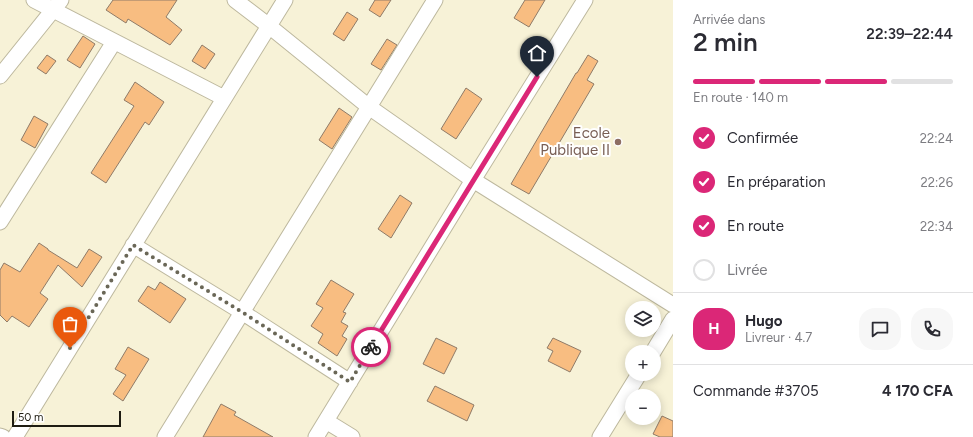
<!DOCTYPE html>
<html lang="fr">
<head>
<meta charset="utf-8">
<style>
  body { margin:0; font-family:Figtree,sans-serif; background:#f7f7f7; color:#2b2b33; height:100vh; display:flex; flex-direction:column; font-size:15px; white-space:nowrap }
  * { box-sizing:border-box; margin:0 }
  p { font-size:13px; color:#7c7c81 }
  .icon { flex:none; width:22px; height:22px; fill:none; stroke:currentColor; stroke-width:2; stroke-linecap:round; stroke-linejoin:round }
  .map { position:relative; flex:1; overflow:hidden }
  .side { display:flex; flex-direction:column; background:#fff; width:300px }
  .side>* { flex:none }
  .tools { position:absolute; left:625px; top:301px; display:grid; gap:8px }
  .tools a { display:grid; place-items:center; width:36px; height:36px; border-radius:50%; background:#fff; box-shadow:0 2px 10px #0003; font-size:20px }
  .scale { position:absolute; left:12px; bottom:10px; width:109px; box-sizing:border-box; padding-left:4px; border:2px solid #1e1c12; border-top:0; font-size:11px; line-height:14px; white-space:nowrap; color:#1e1c12; -webkit-text-stroke:3px #fff; paint-order:stroke }
  .pin { position:absolute; display:grid; place-items:center; width:34px; height:34px; color:#fff; margin:-41px -17px; border-radius:50% 50% 50% 0; rotate:-45deg; box-shadow:0 0 4px #0007 }
  .pin .icon { rotate:45deg }
  .courier { position:absolute; display:grid; place-items:center; width:40px; height:40px; margin:-20px; border:3px solid #db2777; border-radius:50%; background:#fff; color:#222; box-shadow:0 1px 5px #0007 }
  .head em { font-style:normal; font-weight:600 }
  .head div { display:flex; flex-direction:column-reverse }
  .head { display:flex; align-items:center; justify-content:space-between; height:68px; padding:0 20px }
  h1 { font-size:26px; font-weight:600; line-height:30px }
  .bar { display:grid; grid-template-columns:repeat(4,1fr); gap:6px 4px; align-content:center; height:48px; padding:0 20px }
  .bar i { height:5px; border-radius:3px; background:#e1e1e2 }
  .bar .selected { background:#db2777 }
  .bar p { grid-column:span 4 }
  .line { display:flex; align-items:center; gap:10px; padding:0 20px; border-top:1px solid #e1e1e2 }
  .line div { flex:1 }
  .round { display:grid; place-items:center; flex:none; width:42px; height:42px; border-radius:16px; background:#f7f7f7 }
  ol { padding:0 20px; list-style:none }
  li { display:flex; align-items:center; gap:12px; height:44px }
  li p { margin-inline-start:auto }
  li .icon { padding:4px; border-radius:50%; background:#db2777; color:#fff; stroke-width:4 }
  li:last-child { color:#7c7c81 }
  li i { width:22px; height:22px; border:2px solid #e1e1e2; border-radius:50% }
  main { display:flex; flex:1; min-height:0 }
  .map>svg:first-child { display:block }
  .building { fill:#f8bd81; stroke:#8f7b68 }
  .lines { fill:none; stroke-linecap:round; stroke-linejoin:round }
  .street-casing { stroke:#bdb89e; stroke-width:17 }
  .street { stroke:#fff; stroke-width:15 }
  .done { stroke:#6a6757; stroke-width:4; stroke-dasharray:0 7.2 }
  .route { stroke:#db2777; stroke-width:5 }
  .education-dot { fill:#8d6e63; stroke:#fff; stroke-width:1.5 }
  .labels { text-anchor:middle; stroke-width:4; stroke-linejoin:round; paint-order:stroke }
  .education-label { font-size:15px; fill:#785e54; stroke:#fff; text-anchor:end }
</style>
</head>
<body>
<main>
<div class="map">
<svg width="673" height="437" viewBox="0 0 673 437">
  <rect width="100%" height="100%" fill="#f7f2d7"/>
  <!-- building -->
  <path class="building" d="M113,0h64l-11,17 16,13 -12,15 -42,-26 -2,4 -20,-13z
    M375,0h16l-11,17 -11,-7z
    M525,0h20l-16,27 -15,-9z
    M347,12l11,7 -14,22 -11,-7z
    M83,36l12,8 -15,24 -13,-8z
    M387,39l10,6 -16,25 -10,-6z
    M202,45l13,9 -10,15 -13,-8z
    M47,55l9,6 -10,13 -9,-6z
    M588,55l10,6 -11,19 7,4 -65,110 -18,-10 65,-111h1z
    M135,82l29,20 -15,23 -4,-3 -39,61 -15,-10 43,-67 -10,-6z
    M466,88l16,11 -26,40 -15,-10z
    M339,108l13,9 -20,32 -13,-9z
    M34,116l14,8 -13,24 -14,-8z
    M400,195l12,8 -21,35 -13,-9z
    M39,243l9,6v1l29,18 12,-19 13,8 -20,30 -24,-22 -18,28 8,6 -19,28 -17,-11 -5,6 -7,-7v-45l4,-7 16,9z
    M331,280l23,14 -11,18 3,1 -5,9 7,4 -6,10 5,3 -10,17 -19,-13 5,-9 -12,-8 12,-18 -7,-4z
    M160,282l26,17 -16,24 -32,-22 10,-15 7,4z
    M436,338l21,10 -13,26 -21,-10z
    M553,338l28,13 -11,21 -22,-11 5,-10 -6,-3z
    M128,347l21,12 -26,42 -10,-7 13,-19 -11,-6z
    M435,386l39,19 -7,16 -40,-20z
    M221,404l15,8 -2,3 39,22h-70z
    M662,416l11,5v16h-13l-7,-3z"/>
  <g class="lines">
    <!-- street casing -->
    <g class="street-casing">
      <path id="street" d="M34,0l190,98
        M235,0l34,26 100,81 104,73 200,125
        M0,76l61,-76
        M0,222l114,-180
        M133,245l109,67 108,70
        M653,352l20,-33
        M326,421l26,16
        M0,436l3,1
        M15,437l270,-437
        M165,437l270,-437
        M316,437l157,-257 112,-180
        M600,437l39,-63"/>
    </g>
    <!-- street -->
    <use href="#street" class="street"/>
  </g>
  <g class="lines">
    <!-- done -->
    <path class="done" d="M70,348l63,-103 109,67 108,70 21,-35"/>
    <!-- route -->
    <path class="route" d="M371,347l166,-270"/>
  </g>
  <!-- markers -->
  <circle class="education-dot" cx="618" cy="142" r="4"/>
  <g class="labels">
    <!-- education labels -->
    <g class="education-label">
      <text x="610" y="138">Ecole<tspan x="610" dy="17">Publique II</tspan></text>
    </g>
  </g>
</svg>
<div class="tools">
<a><svg class="icon" aria-label="layers" viewBox="0 0 24 24"><path d="M12 4l9 5-9 5-9-5zM3 14l9 5 9-5"/></svg></a>
<a>+</a>
<a>−</a>
</div>
<div class="scale">50 m</div>
<div class="pin" style="left:70px;top:348px;background:#ea580c"><svg class="icon" aria-label="bag" viewBox="0 0 24 24"><path d="M5 8h14l-1 12H6zM9 8a3 3 0 0 1 6 0"/></svg></div>
<div class="pin" style="left:537px;top:77px;background:#1f2937"><svg class="icon" aria-label="home" viewBox="0 0 24 24"><path d="M3 11l9-7 9 7M6 9v11h12V9"/></svg></div>
<div class="courier" style="left:371px;top:347px"><svg class="icon" aria-label="bike" viewBox="0 0 24 24"><circle cx="6" cy="16" r="4"/><circle cx="18" cy="16" r="4"/><path d="M6 16l4-8h5l3 8M10 8l3 8H6M13 5h3"/></svg></div>
</div>
<section class="side">
<div class="head"><div><h1>2 min</h1><p>Arrivée dans</p></div><em>22:39–22:44</em></div>
<div class="bar"><i class="selected"></i><i class="selected"></i><i class="selected"></i><i></i><p>En route · 140 m</p></div>
<ol>
<li><svg class="icon" aria-label="check" viewBox="0 0 24 24"><path d="M5 12l5 5 9-10"/></svg>Confirmée<p>22:24</p></li>
<li><svg class="icon" aria-label="check" viewBox="0 0 24 24"><path d="M5 12l5 5 9-10"/></svg>En préparation<p>22:26</p></li>
<li><svg class="icon" aria-label="check" viewBox="0 0 24 24"><path d="M5 12l5 5 9-10"/></svg>En route<p>22:34</p></li>
<li><i></i>Livrée</li>
</ol>
<div class="line" style="height:72px"><b class="round" style="background:#db2777;color:#fff">H</b><div><b>Hugo</b><p>Livreur · 4.7</p></div><a class="round"><svg class="icon" aria-label="chat" viewBox="0 0 24 24"><path d="M4 5h16v11H9l-5 4z"/></svg></a><a class="round"><svg class="icon" aria-label="phone" viewBox="0 0 24 24"><path d="M5 4h4l2 5-3 2q2 4 5 5l2-3 5 2v4C11 20 4 13 5 4z"/></svg></a></div>
<div class="line" style="height:52px"><div>Commande #3705</div><b>4 170 CFA</b></div>
</section>
</main>
</body>
</html>
